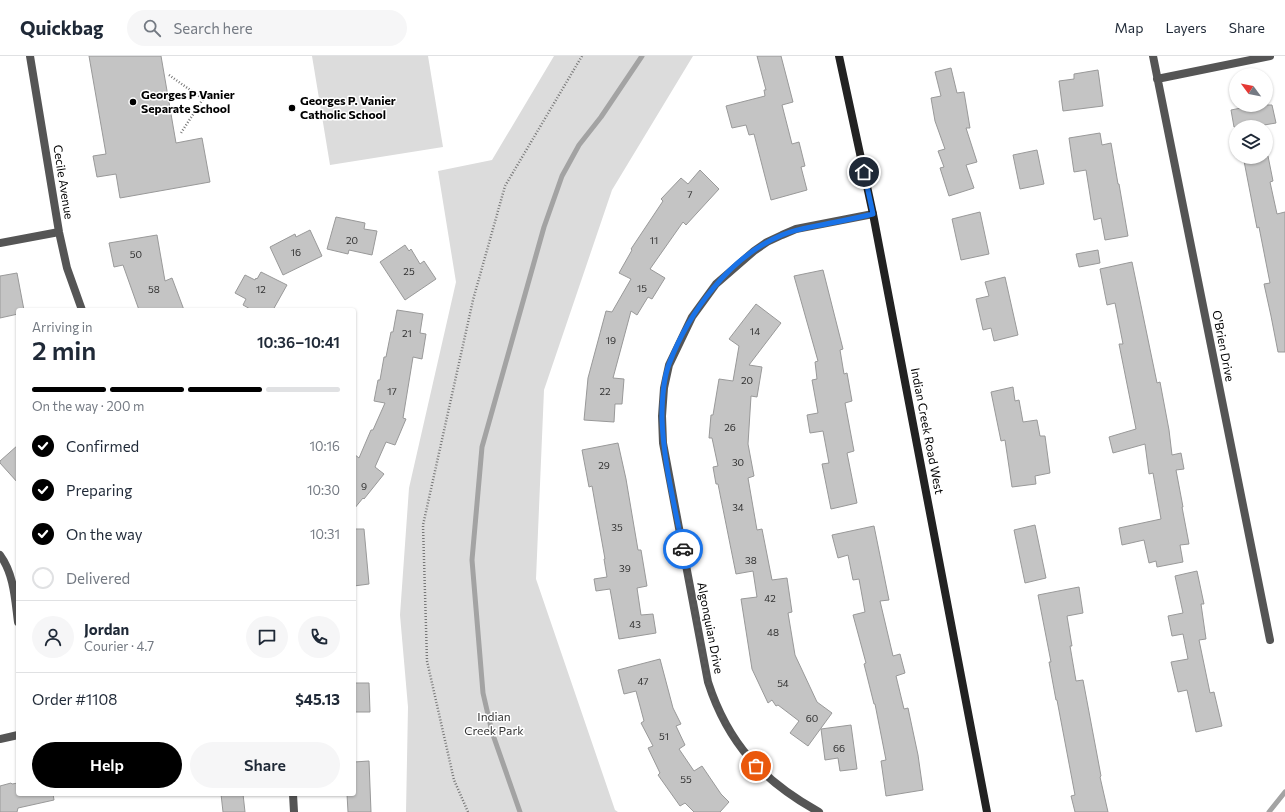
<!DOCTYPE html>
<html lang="en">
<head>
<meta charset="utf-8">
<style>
  body { margin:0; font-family:Commissioner,sans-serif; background:#f6f6f7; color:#1f2937; height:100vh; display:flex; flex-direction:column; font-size:15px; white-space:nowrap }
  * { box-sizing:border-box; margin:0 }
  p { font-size:13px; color:#747a83 }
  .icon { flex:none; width:22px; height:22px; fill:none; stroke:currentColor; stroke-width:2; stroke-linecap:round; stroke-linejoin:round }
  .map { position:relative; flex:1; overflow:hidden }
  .sheet { position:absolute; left:16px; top:252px; width:340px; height:488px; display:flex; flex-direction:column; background:#fff; border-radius:4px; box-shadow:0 1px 3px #0004 }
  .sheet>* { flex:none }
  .needle { width:26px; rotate:302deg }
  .controls { position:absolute; left:1229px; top:12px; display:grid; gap:8px }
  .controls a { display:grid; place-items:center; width:44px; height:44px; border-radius:50%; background:#fff; box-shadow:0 1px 3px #0004; font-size:20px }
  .pin { position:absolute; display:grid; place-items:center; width:34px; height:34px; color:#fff; margin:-17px; border:2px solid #fff; border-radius:50%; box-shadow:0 1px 4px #0007 }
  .courier { position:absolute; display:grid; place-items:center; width:40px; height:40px; margin:-20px; border:3px solid #1a73e8; border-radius:50%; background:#fff; color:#222; box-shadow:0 1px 5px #0007 }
  .headline em { font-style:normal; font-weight:600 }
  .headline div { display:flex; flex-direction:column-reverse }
  .headline { display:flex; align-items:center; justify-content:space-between; height:68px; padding:0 16px }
  h1 { font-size:26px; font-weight:600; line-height:30px }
  .bar { display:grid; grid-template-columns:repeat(4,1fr); gap:6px 4px; align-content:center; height:48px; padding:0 16px }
  .bar i { height:5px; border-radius:3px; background:#e0e1e3 }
  .bar .on { background:#000 }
  .bar p { grid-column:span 4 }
  .line { display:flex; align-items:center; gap:10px; padding:0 16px; border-top:1px solid #e0e1e3 }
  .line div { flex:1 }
  .round { display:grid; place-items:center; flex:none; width:42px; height:42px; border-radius:21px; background:#f6f6f7 }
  ol { padding:0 16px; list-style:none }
  li { display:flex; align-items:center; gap:12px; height:44px }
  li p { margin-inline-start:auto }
  li .icon { padding:4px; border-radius:50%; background:#000; color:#fff; stroke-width:4 }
  li:last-child { color:#747a83 }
  li i { width:22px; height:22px; border:2px solid #e0e1e3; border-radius:50% }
  .cta { display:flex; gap:8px; margin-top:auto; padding:8px 16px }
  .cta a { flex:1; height:46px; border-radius:24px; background:#000; color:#fff; font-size:16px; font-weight:600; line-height:46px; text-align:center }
  .cta a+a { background:#f6f6f7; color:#1f2937 }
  header { display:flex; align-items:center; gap:24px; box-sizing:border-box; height:56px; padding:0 20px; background:#fff; border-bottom:1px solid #e0e1e3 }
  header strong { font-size:19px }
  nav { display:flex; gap:22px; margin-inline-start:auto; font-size:14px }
  .search { width:280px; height:36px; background:#f6f6f7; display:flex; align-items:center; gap:10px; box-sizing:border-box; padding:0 14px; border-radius:22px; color:#747a83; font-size:15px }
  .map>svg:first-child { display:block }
  .green { fill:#dcdcdc }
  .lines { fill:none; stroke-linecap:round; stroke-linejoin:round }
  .stream { stroke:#a3a3a3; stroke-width:5 }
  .building { fill:#c4c4c4; stroke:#999 }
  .path { stroke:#777; stroke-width:2.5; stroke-dasharray:1 2; stroke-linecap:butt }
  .street { stroke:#555; stroke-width:8 }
  .secondary { stroke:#222; stroke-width:8 }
  .done { stroke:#595959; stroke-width:4; stroke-dasharray:0 7.2 }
  .route { stroke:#1a73e8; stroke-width:5 }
  .poi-dot { fill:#000; stroke:#fff; stroke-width:1.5 }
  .labels { text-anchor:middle; stroke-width:3; stroke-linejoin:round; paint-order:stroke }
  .number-label { font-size:10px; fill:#313131 }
  .poi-label { font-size:12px; font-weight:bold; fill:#000; stroke:#fff; text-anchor:start }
  .street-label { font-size:12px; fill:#000; stroke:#fff }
  .park-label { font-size:12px; fill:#333; stroke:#fff }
</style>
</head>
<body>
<header>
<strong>Quickbag</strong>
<div class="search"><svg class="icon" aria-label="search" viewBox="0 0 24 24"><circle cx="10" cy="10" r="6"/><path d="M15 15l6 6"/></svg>Search here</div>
<nav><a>Map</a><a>Layers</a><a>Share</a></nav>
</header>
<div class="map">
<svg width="1285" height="756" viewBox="0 0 1285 756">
  <rect width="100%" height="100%" fill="#fff"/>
  <!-- green -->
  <path class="green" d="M312,0h116l15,91 -113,18z
    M554,0h139l-81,134 -68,200 -8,189 79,231 3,2h-212l2,-105 -8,-92 9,-127 47,-206 -18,-111 54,-11z"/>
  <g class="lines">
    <!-- stream -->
    <path class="stream" d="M520,756l-28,-80 -9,-39 -11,-133 10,-113 62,-220 18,-51 17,-31 22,-28 41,-61
      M1269,756l16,-20"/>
  </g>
  <!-- building -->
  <path class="building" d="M89,0h72l15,87 26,-5 8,44 -90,16 -4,-24 -19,3 -4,-21 13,-2z
    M757,0h24l12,46 -11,3 10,39 7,-2 6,24 -4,1 6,23 -36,10 -17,-66 -5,1 -3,-10 -14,3 -6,-22 39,-10 -1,-6h2z
    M951,12l6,25 7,-1 6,36h-4l11,34 -11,3 8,23 -25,8 -9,-28 4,-1 -6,-16 7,-2 -10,-28 -4,-23 10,-2 -6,-24z
    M1098,14l5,36 -40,5 -4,-30 15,-2v-5z
    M1251,49h21l4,18 -12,2v2h-30l-3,-17 20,-4z
    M1100,77l2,12 9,-2 7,41h1l9,52 -23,4 -4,-22 -7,2 -8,-50 -12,2 -5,-34z
    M1037,94l7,34 -24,5 -7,-34z
    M1268,100l5,25 -3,1 7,32 8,-2v140h-7l-7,-36 -7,-32 6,-1 -11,-56 -2,1 -13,-67z
    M700,114l19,19 -33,36 -3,-3 -33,47 15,9 -13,21 -4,-2 -11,18 -6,-4 -18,67 11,1 -2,25h-7l-1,18 -30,-2 4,-42 18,-67 6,1 19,-33 -12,-6 13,-23 -1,-1 32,-48 -2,-2 20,-21 7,6z
    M980,156l9,42 -28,6 -9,-41z
    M336,161l29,6 -1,6 13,2 -5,24 -23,-5 -1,4 -21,-5z
    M310,174l12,26 -39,19 -13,-28 25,-13 1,3z
    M157,179l8,46 7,-3 12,32h-45l-16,-45 -9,2 -5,-24z
    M405,189l4,6 2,-2 9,15 4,-3 12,18 -31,21 -25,-38z
    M1098,194l2,13 -21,4 -3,-13z
    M1132,206l25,121 3,-1 9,48 3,25 9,-2 3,16 -8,1 7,37h-1l7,37 -9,1 3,17 -26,5 -1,-6 -7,2 -5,-23 -22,5 -3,-17 42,-9 -8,-46 -4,1 -4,-30 -32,9 -4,-16 27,-8 -17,-85h4l-8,-41 -8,2 -7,-36z
    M823,214l20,79 -3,1 4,24 3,-1 5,28 -7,2 9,48 -7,2 10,50 -26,6 -9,-45 7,-1 -6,-32 -13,2 -3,-18 11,-2 -6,-33 5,-1 -2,-17 3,-1 -24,-85z
    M261,216l26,13 -14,25h-21l-9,-5 3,-6 -11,-6 10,-18 10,5 1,-2 1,1z
    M17,217l7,37h-6v4l-18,4v-42z
    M1005,221l13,58 -24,6 -3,-13 -8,2 -7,-31 13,-3 -4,-14z
    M756,248l25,19 -32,42 13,2 -5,30 -6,-1 -3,48 6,32 -6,2 9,52 5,-1 10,51 15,-2 5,34 -4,1 7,42 22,47 15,11 -24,33 -18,-13 9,-12 -21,-16 -2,1 -4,-6 -4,3 -16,-34 -11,-70 16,-2 -4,-26 -17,3 -18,-90h-2l-3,-17 5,-1 -6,-28h-3l2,-23h2l6,-36 14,2 6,-35 -10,-7z
    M397,254l26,4 -3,19 6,1 -4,25 -9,-2 -10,61 3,1 -11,26 -9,-3 -11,25 9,7 -20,25 -1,-1 -9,11v-55l5,4 12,-28h2l12,-27 -11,-2 4,-21h2l4,-23h2l5,-25h2z
    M1013,331l2,14 4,-1 4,22 14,-2 3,16h5l5,37 -15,3 1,8 -24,3 -7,-47 -4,1 -10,-49z
    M618,387l8,36 12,71h3l6,36 -10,2 4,27 12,-1 3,19 -37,6 -9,-50 -14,2 -2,-12 13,-2 -3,-18h1l-13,-73 -3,1 -7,-37z
    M18,389v38l-18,-20v-2z
    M1035,469l11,53 -21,5 -11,-53z
    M874,470l15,74 -9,1 13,55 7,-2 5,19 -9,3 8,33 4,-1 10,47 5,35 -37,6 -5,-35 5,-1 -11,-56h-1l-10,-40 2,-1 -13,-48 12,-3 -6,-33 -6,1 -5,-25 -10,3 -6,-23z
    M354,473h10l5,55 -15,2z
    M1197,515l7,33h-3l5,35 -7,1 11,53 4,-1 8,34 -26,6 -9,-42 -9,2 -7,-30 17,-3 -5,-25 -11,2 -4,-20 15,-3 -8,-37z
    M1079,531l4,26 -16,3 5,30h-2l6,35 7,-1 18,96 -1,1 8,35h-33l-4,-16 4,-1 -18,-95h-1l-7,-38h2l-13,-67z
    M660,603l13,49 8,16 -5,2 9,19 -6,4 15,22 8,-5 19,28 8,8 -9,10h-26l-9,-9 -5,3 -22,-31 2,-2 -12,-25 5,-2 -12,-23 3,-2 -8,-30 -12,3 -6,-24z
    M354,627h15l1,29h-16z
    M851,669l6,44 -17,2 -2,-13 -13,2 -4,-31z
    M369,705l2,51h-23l-1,-18h7v-32z
    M11,727l1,1 6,-1v11h35l1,6 -36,8 -1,4h-17v-26z
    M221,738h22l2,18h-22z"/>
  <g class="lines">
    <!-- path -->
    <path class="path" d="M169,19l34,24 -22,34
      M468,756l-14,-32 -27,-119 -4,-136 50,-225 32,-114 77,-130"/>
    <!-- street -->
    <path class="street" d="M30,0l29,176 8,36 15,42
      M1153,0l117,584
      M1157,23l113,-23
      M0,187l59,-11
      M0,499c14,19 15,44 18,67
      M0,683l18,-4
      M293,738l1,18
      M819,756c-56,-31 -91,-68 -111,-130l-45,-239 -1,-27 2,-28 5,-23 23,-48 24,-33 38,-33 13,-9 15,-7 14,-6 77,-15"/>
    <!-- secondary -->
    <path class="secondary" d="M839,0l34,158 114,598"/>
  </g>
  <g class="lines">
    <!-- done -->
    <path class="done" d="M683,493l25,133 7,22 23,39 18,23"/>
    <!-- route -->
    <path class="route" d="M683,493c-8,-42 -20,-89 -21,-131 0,-17 1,-38 7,-54 20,-52 60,-107 113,-129 14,-6 29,-8 44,-11 15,-3 31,-6 47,-10l-9,-42"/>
  </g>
  <!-- markers -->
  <g class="poi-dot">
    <circle cx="133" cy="46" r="4"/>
    <circle cx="292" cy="52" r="4"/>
  </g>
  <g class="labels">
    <!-- number labels -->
    <g class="number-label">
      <text x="690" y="142">7</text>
      <text x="352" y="188">20</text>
      <text x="654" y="188">11</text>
      <text x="296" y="200">16</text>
      <text x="136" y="202">50</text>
      <text x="409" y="219">25</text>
      <text x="642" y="236">15</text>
      <text x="154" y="237">58</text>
      <text x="261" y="237">12</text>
      <text x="755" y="279">14</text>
      <text x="407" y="281">21</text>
      <text x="611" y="288">19</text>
      <text x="747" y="328">20</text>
      <text x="392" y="339">17</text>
      <text x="605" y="339">22</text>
      <text x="730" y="375">26</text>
      <text x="738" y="410">30</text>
      <text x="604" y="413">29</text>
      <text x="364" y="434">9</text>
      <text x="738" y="455">34</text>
      <text x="617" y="475">35</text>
      <text x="751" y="508">38</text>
      <text x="625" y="516">39</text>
      <text x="770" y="546">42</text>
      <text x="635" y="572">43</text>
      <text x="773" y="580">48</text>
      <text x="643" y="629">47</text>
      <text x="783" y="631">54</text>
      <text x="812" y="666">60</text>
      <text x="664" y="684">51</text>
      <text x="839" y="696">66</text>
      <text x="686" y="727">55</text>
    </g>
    <!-- poi labels -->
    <g class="poi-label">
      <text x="141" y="43">Georges P Vanier<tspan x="141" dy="14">Separate School</tspan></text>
      <text x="300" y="49">Georges P. Vanier<tspan x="300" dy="14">Catholic School</tspan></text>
    </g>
    <!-- street labels -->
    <g class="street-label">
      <text transform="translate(63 126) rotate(81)" y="4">Cecile Avenue</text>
      <text transform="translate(1223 290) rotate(79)" y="4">O'Brien Drive</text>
      <text transform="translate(927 375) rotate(79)" y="4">Indian Creek Road West</text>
      <text transform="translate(710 572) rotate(79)" y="4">Algonquian Drive</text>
    </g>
    <!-- park labels -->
    <g class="park-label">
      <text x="494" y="665">Indian<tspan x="494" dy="14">Creek Park</tspan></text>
    </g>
  </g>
</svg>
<div class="controls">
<a><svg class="needle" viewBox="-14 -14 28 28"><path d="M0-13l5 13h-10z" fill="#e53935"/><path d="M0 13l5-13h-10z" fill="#747a83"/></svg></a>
<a><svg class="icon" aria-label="layers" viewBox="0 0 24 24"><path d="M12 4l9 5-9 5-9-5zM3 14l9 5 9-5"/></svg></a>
</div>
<div class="pin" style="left:756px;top:710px;background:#ea580c"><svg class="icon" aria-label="bag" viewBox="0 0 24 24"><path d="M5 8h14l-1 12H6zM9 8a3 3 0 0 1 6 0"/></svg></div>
<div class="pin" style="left:864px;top:116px;background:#1f2937"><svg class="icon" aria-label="home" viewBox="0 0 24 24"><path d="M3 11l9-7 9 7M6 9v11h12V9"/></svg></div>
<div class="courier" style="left:683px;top:493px"><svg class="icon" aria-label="car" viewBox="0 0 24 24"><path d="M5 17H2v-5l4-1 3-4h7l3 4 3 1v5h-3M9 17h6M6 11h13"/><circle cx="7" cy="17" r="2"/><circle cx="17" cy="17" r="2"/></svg></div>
<section class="sheet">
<div class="headline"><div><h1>2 min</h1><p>Arriving in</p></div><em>10:36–10:41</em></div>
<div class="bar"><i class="on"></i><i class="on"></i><i class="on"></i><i></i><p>On the way · 200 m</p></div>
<ol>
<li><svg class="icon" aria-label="check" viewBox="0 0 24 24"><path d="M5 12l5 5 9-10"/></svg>Confirmed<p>10:16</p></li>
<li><svg class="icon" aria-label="check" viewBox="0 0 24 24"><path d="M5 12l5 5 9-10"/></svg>Preparing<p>10:30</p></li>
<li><svg class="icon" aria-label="check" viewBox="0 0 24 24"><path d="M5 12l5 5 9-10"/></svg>On the way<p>10:31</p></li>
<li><i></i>Delivered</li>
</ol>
<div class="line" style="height:72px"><a class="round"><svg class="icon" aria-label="person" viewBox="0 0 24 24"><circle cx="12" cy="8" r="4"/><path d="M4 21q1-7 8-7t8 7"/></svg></a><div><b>Jordan</b><p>Courier · 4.7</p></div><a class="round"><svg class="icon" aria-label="chat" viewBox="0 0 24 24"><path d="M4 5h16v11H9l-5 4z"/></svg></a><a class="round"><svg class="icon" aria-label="phone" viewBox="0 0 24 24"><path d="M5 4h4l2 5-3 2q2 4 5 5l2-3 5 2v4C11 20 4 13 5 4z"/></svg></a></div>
<div class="line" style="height:52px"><div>Order #1108</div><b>$45.13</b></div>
<div class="cta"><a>Help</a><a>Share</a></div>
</section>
</div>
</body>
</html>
